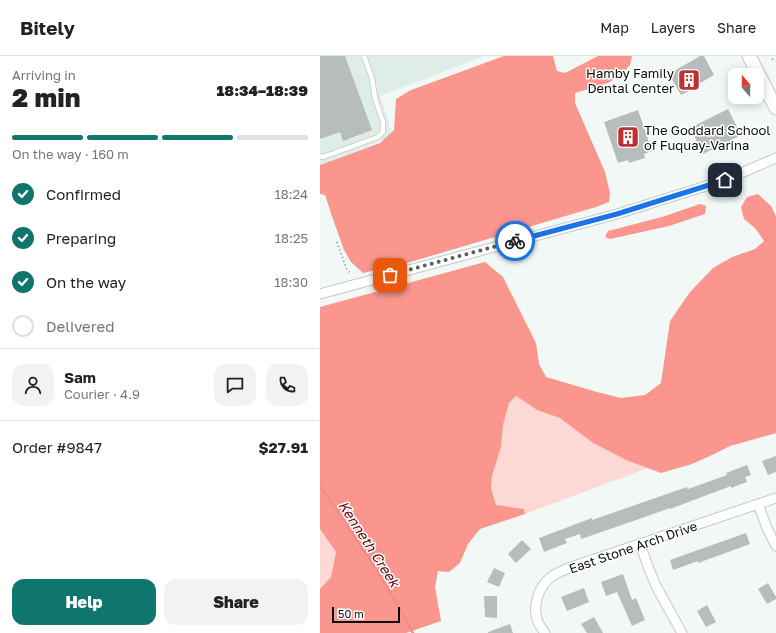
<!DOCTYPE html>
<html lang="en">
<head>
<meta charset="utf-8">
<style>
  body { margin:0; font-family:"Golos Text",sans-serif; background:#f2f2f2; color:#222; height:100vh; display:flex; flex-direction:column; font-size:15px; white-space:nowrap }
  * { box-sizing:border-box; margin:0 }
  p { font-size:13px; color:#767676 }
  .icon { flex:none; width:22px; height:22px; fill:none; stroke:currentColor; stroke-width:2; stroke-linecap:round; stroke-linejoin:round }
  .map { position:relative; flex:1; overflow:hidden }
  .side { display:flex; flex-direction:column; background:#fff; width:320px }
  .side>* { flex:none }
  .needle { width:26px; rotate:340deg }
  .tools { position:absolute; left:408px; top:12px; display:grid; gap:8px }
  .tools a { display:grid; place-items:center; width:36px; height:36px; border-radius:8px; background:#fff; box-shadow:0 2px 10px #0003; font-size:20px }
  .scale { position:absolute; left:12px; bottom:10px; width:68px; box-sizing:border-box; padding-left:4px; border:2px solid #0b0d0c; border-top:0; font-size:11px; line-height:14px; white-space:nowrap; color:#0b0d0c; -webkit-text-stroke:3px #fff; paint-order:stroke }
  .pin { position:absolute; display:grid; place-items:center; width:34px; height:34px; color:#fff; margin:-17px; border-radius:8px; box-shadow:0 2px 6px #0006 }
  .courier { position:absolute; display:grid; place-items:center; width:40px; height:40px; margin:-20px; border:3px solid #1a73e8; border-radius:50%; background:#fff; color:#222; box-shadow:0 1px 5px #0007 }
  .headline em { font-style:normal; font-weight:800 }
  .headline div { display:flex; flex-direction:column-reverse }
  .headline { display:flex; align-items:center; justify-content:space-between; height:68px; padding:0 12px }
  h1 { font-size:26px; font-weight:800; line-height:30px }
  .bar { display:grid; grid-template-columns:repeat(4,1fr); gap:6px 4px; align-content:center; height:48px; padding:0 12px }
  .bar i { height:5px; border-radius:3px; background:#e0e0e0 }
  .bar .active { background:#0f766e }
  .bar p { grid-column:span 4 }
  .line { display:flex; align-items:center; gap:10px; padding:0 12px; border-top:1px solid #e0e0e0 }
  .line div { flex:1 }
  .round { display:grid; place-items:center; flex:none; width:42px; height:42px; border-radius:12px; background:#f2f2f2 }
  ol { padding:0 12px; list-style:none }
  li { display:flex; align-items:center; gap:12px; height:44px }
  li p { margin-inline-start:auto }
  li .icon { padding:4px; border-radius:50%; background:#0f766e; color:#fff; stroke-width:4 }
  li:last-child { color:#767676 }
  li i { width:22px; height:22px; border:2px solid #e0e0e0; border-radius:50% }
  .cta { display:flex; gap:8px; margin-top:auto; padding:8px 12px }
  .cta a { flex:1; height:46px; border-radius:12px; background:#0f766e; color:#fff; font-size:16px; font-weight:800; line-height:46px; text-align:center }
  .cta a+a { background:#f2f2f2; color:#222 }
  header { display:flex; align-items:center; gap:24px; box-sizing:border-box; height:56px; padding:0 20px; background:#fff; border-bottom:1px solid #e0e0e0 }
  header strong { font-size:19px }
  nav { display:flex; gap:22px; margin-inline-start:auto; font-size:14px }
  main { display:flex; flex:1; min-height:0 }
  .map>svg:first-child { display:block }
  .built { fill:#dfede7 }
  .green { fill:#fcd9d5 }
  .forest { fill:#fa968d }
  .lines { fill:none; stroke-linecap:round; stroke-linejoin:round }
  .stream { stroke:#f18e85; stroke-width:2.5 }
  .building { fill:#b7bdba }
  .lane-casing { stroke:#c2c9c6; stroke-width:6 }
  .street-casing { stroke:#c2c9c6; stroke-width:11 }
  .secondary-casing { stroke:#c2c9c6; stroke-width:15 }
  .path { stroke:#747876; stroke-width:1.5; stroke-dasharray:1 3; stroke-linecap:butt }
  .lane { stroke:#fff; stroke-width:4.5 }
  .street { stroke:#fff; stroke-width:9 }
  .secondary { stroke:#fff; stroke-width:13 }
  .done { stroke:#5c5f5e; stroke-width:4; stroke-dasharray:0 7.2 }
  .route { stroke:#1a73e8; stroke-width:5 }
  .labels { text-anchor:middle; stroke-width:3; stroke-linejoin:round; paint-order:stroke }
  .poi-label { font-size:13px; fill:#0b0d0c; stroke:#fff; text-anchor:end }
  .street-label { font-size:13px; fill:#0b0d0c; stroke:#fff }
  .water-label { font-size:14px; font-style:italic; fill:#61060b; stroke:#fff }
</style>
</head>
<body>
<header>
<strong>Bitely</strong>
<nav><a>Map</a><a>Layers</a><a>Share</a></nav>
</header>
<main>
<section class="side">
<div class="headline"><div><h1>2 min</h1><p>Arriving in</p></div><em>18:34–18:39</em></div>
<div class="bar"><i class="active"></i><i class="active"></i><i class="active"></i><i></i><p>On the way · 160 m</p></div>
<ol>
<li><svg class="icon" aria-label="check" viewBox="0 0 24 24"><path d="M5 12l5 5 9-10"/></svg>Confirmed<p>18:24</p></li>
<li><svg class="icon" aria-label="check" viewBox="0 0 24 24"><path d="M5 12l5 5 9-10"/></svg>Preparing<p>18:25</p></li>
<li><svg class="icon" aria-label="check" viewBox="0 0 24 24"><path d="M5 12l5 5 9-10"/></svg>On the way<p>18:30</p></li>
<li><i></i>Delivered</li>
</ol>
<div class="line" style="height:72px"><a class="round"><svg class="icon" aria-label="person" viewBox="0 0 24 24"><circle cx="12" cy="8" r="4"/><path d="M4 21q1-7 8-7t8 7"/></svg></a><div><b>Sam</b><p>Courier · 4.9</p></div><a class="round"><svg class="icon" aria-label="chat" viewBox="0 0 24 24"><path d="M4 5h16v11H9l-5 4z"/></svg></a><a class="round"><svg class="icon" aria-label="phone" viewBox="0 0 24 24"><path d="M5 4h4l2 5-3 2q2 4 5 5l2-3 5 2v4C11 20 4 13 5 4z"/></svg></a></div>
<div class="line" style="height:52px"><div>Order #9847</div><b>$27.91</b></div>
<div class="cta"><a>Help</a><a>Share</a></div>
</section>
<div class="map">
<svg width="456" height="577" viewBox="0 0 456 577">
  <rect width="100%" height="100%" fill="#f1f8f5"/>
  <!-- built -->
  <path class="built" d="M0,0h164l-104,40 13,40 -73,29z"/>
  <!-- green -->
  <path class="green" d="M196,340l21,14 23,8 33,25 33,17 22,8 -123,46 -1,-5 -28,-3 -5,-18 1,-12 9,-29 2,-22 6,-22z
    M0,473l16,23 -5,25 -11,12z"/>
  <!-- forest -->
  <path class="forest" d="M184,0h49l4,15 8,2 33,-17h34l-2,9 -7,8 -15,10 -33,10v10l30,69 5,21 -1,9 -13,5 -189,56 -44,10 -12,-11 -7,-12 -10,-28 -9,-27 -5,-1v-29l60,-22 14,-13 2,-31 15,-9z
    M438,138l13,12 5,10v217l-46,13 -18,9 -20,9 -31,9 -35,-13 -33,-17 -33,-25 -23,-8 -21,-14 -7,7 -6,22 -2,22 -9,29 -1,12 5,17 28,4 1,5 -45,15 -12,15 -8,19 -11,9 -11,-1 -3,16 6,34 -35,12h-86v-44l11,-12 5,-25 -16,-23v-222l165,-45 18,15 33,66 3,21 7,13 51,15 24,6 24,-3 16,-12 9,-62 20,-29 23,-24 19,-11 23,-8 9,-8 -9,-13 -11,-9 -3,-12 6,-10z
    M380,148l6,2 -1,8 -36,12 -59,13 -5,-2 3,-6 54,-14z"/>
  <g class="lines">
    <!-- stream -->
    <path class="stream" d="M0,430c17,23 32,47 48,71 16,25 31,50 45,76"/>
  </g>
  <!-- building -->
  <path class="building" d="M0,0h25l27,74 -29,11 -3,-9 -20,7z
    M380,0h4l10,19 -17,10 1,2 -6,4 -1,-1 -10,5 -12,-21z
    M408,53l13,26 -38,19 -13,-26z
    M318,54l14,41 -8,3 1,4 -16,5 -1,-3 -10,3 -14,-41z
    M456,400v16l-8,3 -6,-14z
    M427,409l4,10 -6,2 2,5 -16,6v-2l-61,23v-1l-31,11 -58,20 -1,-5 -15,5 2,4 -23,9 -5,-14 53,-20v2l95,-33 1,2 39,-14 -1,-2z
    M426,477l4,11 -52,19v-2l-25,9 -3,-10z
    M202,484l9,9 -15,14 -8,-9z
    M174,512l11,5 -6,14 -12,-5z
    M303,518l9,26 4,-2 9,22 -13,6 -15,-34 -11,4 -5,-14z
    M448,527l8,14v2l-9,5 -9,-15z
    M264,532l5,14 -22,9 -6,-14z
    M164,540h13v22l-12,-1z
    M387,549l9,17 -10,5 -9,-16z
    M274,561l9,16h-16l-6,-9z
    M190,568l3,9h-25v-1z"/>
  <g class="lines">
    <!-- lane casing -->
    <g class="lane-casing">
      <path id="lane" d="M0,100l3,1 55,-20 5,-5v-10l-8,-24 -3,-20 -8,-22"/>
    </g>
    <!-- street casing -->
    <g class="street-casing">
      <path id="street" d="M0,238l297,-80 108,-34 51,-22
        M438,448l9,24 9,18
        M320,488l9,25 7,17 26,47
        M225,577c-2,-3 -5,-7 -7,-11 -6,-15 0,-35 13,-45 7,-5 15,-8 23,-11l202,-68"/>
    </g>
    <!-- secondary casing -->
    <g class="secondary-casing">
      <path id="secondary" d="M429,0l27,52"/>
    </g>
    <!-- path -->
    <path class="path" d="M452,3l4,1
      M17,186l10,28 3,3"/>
    <!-- lane -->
    <use href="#lane" class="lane"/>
    <!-- street -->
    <use href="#street" class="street"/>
    <!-- secondary -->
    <use href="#secondary" class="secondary"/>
  </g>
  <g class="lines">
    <!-- done -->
    <path class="done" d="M70,219l125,-34"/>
    <!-- route -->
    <path class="route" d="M195,185l102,-27 108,-34"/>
  </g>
  <!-- icons -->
  <defs>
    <g id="building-square" transform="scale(1.15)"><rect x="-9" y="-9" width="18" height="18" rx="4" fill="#bf3030" stroke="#fff"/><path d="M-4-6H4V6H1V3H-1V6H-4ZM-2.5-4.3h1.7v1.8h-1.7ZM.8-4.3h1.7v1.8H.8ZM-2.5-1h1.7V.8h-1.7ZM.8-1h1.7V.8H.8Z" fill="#fff"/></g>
  </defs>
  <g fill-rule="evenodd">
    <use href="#building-square" x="369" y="24"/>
    <use href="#building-square" x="308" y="81"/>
  </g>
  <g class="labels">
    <!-- poi labels -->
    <g class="poi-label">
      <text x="354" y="22">Hamby Family<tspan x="354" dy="15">Dental Center</tspan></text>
      <text x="324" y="79" text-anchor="start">The Goddard School<tspan x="324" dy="15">of Fuquay-Varina</tspan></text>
    </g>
    <!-- street labels -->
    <g class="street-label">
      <text transform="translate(313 491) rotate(-19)" y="5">East Stone Arch Drive</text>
    </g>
    <!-- water labels -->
    <g class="water-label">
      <text transform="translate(49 488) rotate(57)" y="5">Kenneth Creek</text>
    </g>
  </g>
</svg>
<div class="tools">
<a><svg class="needle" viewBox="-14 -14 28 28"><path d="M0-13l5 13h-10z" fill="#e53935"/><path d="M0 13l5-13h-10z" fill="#767676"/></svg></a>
</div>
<div class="scale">50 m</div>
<div class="pin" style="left:70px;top:219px;background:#ea580c"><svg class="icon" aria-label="bag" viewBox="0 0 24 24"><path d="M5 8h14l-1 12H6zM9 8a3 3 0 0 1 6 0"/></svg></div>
<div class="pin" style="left:405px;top:124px;background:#1f2937"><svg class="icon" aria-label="home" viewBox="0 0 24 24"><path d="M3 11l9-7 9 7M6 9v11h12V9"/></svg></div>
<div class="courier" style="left:195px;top:185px"><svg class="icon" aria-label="bike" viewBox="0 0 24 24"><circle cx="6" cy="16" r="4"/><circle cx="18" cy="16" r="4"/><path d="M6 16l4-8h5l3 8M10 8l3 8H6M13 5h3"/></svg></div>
</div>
</main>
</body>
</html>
